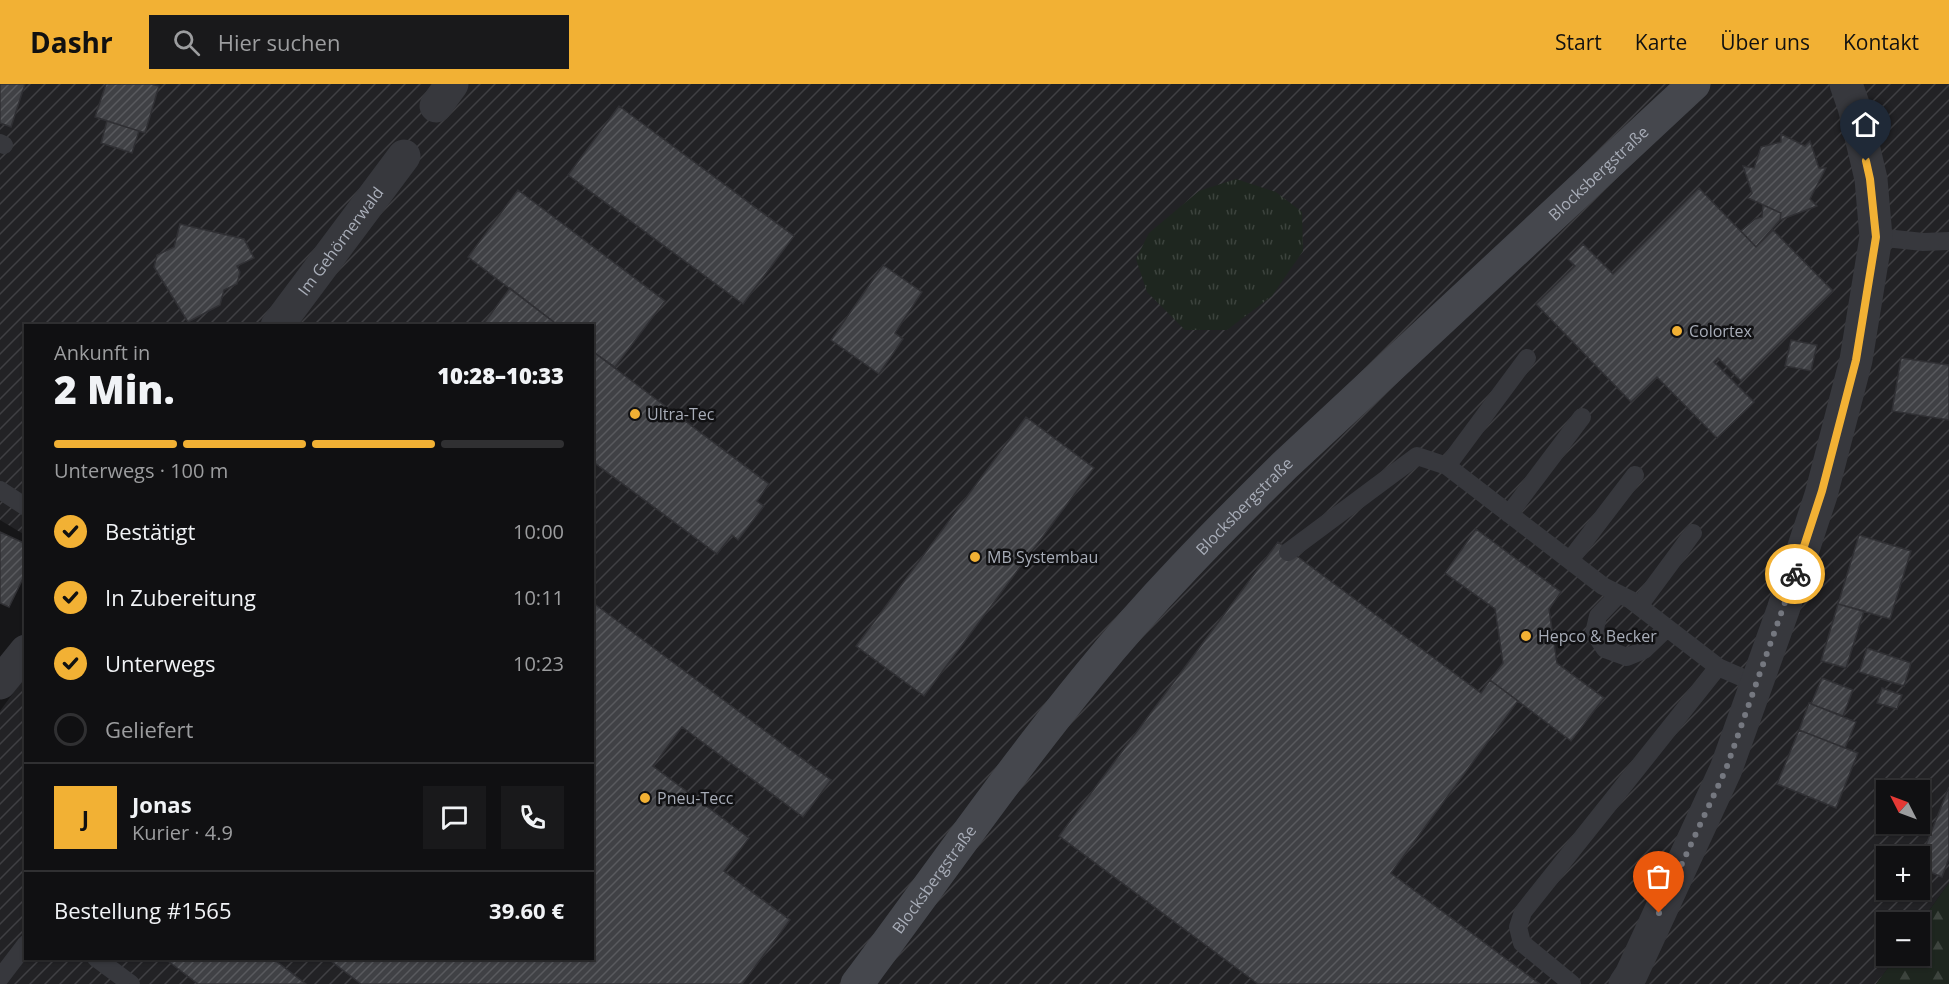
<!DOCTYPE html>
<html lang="de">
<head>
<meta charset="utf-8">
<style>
  body { margin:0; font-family:"Open Sans",sans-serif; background:#19191b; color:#f1f3f6; height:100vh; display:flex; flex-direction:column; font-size:22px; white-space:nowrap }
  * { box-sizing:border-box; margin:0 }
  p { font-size:20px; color:#9c9d9f }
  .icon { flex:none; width:33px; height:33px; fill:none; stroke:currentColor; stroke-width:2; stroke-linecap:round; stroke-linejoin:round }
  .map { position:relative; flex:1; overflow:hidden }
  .side { position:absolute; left:24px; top:240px; width:570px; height:636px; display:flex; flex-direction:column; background:#101012; border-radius:0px; box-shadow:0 2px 4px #0004,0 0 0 2px #303032 }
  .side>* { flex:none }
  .needle { width:39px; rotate:312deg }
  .controls { position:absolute; left:1876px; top:696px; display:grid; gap:12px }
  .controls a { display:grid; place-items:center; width:54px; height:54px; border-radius:0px; background:#101012; box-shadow:0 2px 4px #0004,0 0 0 2px #303032; font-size:30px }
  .pin { position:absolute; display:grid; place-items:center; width:51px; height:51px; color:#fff; margin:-62px -26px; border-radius:50% 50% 50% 0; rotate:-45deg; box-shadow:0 0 6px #0007 }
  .pin .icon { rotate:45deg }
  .courier { position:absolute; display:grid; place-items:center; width:60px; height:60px; margin:-30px; border:4px solid #f2b134; border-radius:50%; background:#fff; color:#222; box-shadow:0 2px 8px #0007 }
  .summary em { font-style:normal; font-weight:800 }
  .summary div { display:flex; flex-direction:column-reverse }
  .summary { display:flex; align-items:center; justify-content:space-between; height:102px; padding:0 30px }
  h1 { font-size:39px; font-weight:800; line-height:45px }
  .bar { display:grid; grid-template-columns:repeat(4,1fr); gap:9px 6px; align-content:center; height:72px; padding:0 30px }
  .bar i { height:8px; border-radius:4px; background:#303032 }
  .bar .selected { background:#f2b134 }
  .bar p { grid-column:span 4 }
  .line { display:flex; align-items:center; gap:15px; padding:0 30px; border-top:2px solid #303032 }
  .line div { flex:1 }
  .round { display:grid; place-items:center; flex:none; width:63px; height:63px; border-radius:0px; background:#19191b }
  ol { padding:0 30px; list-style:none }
  li { display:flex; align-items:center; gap:18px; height:66px }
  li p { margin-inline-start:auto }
  li .icon { padding:6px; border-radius:50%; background:#f2b134; color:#111; stroke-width:4 }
  li:last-child { color:#9c9d9f }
  li i { width:33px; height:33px; border:3px solid #303032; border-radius:50% }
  header { display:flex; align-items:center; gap:36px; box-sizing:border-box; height:84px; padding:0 30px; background:#f2b134; color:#111 }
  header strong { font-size:28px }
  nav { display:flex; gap:33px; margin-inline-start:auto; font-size:21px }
  .search { width:420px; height:54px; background:#19191b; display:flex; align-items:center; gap:15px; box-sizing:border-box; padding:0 21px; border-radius:0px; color:#9c9d9f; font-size:22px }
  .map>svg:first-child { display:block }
  .industrial { fill:url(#industrial-furrows); fill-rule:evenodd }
  .grass { fill:url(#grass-tufts) }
  .forest { fill:url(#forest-firs) }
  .building { fill:url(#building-hatch); stroke:#303034; stroke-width:1.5 }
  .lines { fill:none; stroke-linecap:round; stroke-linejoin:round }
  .lane { stroke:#37383d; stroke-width:18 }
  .street { stroke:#37383d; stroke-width:33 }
  .secondary { stroke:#45474d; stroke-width:33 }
  .done { stroke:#757880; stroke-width:6; stroke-dasharray:0 10.8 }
  .route { stroke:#f2b134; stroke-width:8 }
  .poi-dot { fill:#f2b134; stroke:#111113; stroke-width:2 }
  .labels { text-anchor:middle; stroke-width:5; stroke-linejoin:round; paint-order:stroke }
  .street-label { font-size:16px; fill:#a8adb8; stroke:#111113 }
  .poi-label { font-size:16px; fill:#a8adb8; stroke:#111113; text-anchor:start }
</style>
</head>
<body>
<header>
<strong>Dashr</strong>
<div class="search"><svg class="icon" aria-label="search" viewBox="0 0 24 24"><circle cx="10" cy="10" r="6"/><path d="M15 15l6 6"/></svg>Hier suchen</div>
<nav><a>Start</a><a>Karte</a><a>Über uns</a><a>Kontakt</a></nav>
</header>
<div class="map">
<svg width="1949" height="900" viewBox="0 0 1949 900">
  <defs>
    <pattern id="industrial-furrows" width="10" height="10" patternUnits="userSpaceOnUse" patternTransform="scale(1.5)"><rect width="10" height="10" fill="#222225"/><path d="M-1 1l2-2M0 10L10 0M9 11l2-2" fill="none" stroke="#3f3f43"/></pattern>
    <pattern id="grass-tufts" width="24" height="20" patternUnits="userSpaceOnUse" patternTransform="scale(1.5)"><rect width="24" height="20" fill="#1e261f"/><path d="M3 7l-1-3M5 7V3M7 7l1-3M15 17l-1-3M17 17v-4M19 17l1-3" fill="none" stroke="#3c433d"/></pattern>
    <pattern id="forest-firs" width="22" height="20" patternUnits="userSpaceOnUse" patternTransform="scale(1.5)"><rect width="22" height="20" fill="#1e261f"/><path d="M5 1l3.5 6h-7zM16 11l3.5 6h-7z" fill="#3c433d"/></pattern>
    <pattern id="building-hatch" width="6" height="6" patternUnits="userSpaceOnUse" patternTransform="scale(1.5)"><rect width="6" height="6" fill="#404145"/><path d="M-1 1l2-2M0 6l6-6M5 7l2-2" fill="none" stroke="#595a5e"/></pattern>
  </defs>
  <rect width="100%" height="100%" fill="#161618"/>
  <!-- industrial -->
  <path class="industrial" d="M0,0h1949v799l-29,40 -33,-1v34h10l-21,28h-1876v-273l25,-34 1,281h566v-632h-566l-1,209 -25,-15zM1887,706h33v34h-33zM1887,772h33v34h-33z"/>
  <!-- grass -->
  <path class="grass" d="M1236,95l40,13 26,20 1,39 -31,45 -45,34h-42l-38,-38 -11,-33 13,-26 50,-42z"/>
  <!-- forest -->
  <path class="forest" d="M1949,799v101h-73l21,-28h23v-33z"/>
  <!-- building -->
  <path class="building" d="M0,0h25l-14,43 -11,-4z
    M106,0h45l8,2 -14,47 -50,-16z
    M619,22l175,130 -51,68 -175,-129z
    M107,37l32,10 -7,22 -31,-10z
    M1781,50l24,12 5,-5 9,27h7l-16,31 7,7 -37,14 1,-7 -33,-15 4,-5 -9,-27 11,2 7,-21 20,-5z
    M1699,104l57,59 17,-17 60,61 -92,90 -23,-23 -4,4 40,40 -37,36 -60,-61 -26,25 -95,-98 39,-38 -7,-7 15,-15 30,30z
    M518,106l147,111 -50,66 -23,-16v-25h-33l-91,-69z
    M1763,121l18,8 -1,7 -24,27 -15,-16 14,-12 7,-2z
    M180,140l64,15 10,19 -17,8 3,6 -3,12 -13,6 -4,15 -32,17 -34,-55 3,-12 17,-8z
    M883,181l39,27 -27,41 8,6 -24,35 -48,-34z
    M510,204l49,38h-77z
    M1791,256l26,5 -6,26 -26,-5z
    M592,267l177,133 -12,17 7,5 -26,34 -6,-5 -15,19 -125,-93z
    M1901,274l48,7v55l-57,-9z
    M1026,333l68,51 -170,228 -68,-50z
    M1476,445l85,63 -12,17 8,54 47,35 -33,43 -81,-61 13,-17 -8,-54 -50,-36z
    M0,448l26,12v28l-17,35 -9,-4z
    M1859,451l52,16 -21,68 -52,-15z
    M1278,458l203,151 9,-13 28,21 -127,172 149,111h-282l-199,-148z
    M592,518l239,178 -28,37 -121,-90 -29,39 96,72 -25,33 66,49 -48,64h-381l-34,-26h265z
    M1838,520l26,7 -18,57 -25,-7z
    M1867,564l44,15 -7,23 -45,-14z
    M1822,594l31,12 -10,26 -32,-12z
    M1882,604l20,7 -5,14 -20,-6z
    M1809,619l47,19 -11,26 -46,-18z
    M1799,646l59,23 -22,55 -59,-24z
    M1949,703v71l-7,19 -22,-9v-8z
    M164,874h108l34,26h-108z"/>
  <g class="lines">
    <!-- lane -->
    <path class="lane" d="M0,59l4,2
      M1876,153l47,5 26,-1
      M1447,382l80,-108
      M0,406l26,17
      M1509,430l73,-97
      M1288,468l129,-96 30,10 156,120 28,14 87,67 39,17
      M1570,476l65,-85
      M1619,510l-21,22 -4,17 11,16 22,8 17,-7 23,-22
      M1639,522l54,-73
      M96,874l35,26
      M0,894l26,-34
      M1572,900l-50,-41 -4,-16 5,-15 195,-245"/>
    <!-- street -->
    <g class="street">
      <path d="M436,22l16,-22"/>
      <path id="s1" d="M277,242l127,-170"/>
      <path d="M0,599l26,-32"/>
      <path d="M1625,900l6,-9 95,-206 57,-159 38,-115 35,-135 20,-123 -5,-58 -17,-72 -8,-23"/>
    </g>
    <!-- secondary -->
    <path class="secondary" id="s2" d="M857,900c77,-103 150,-209 232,-309 60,-74 127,-142 195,-209l410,-382"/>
  </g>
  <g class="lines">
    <!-- done -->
    <path class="done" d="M1659,829l67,-144 69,-195"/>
    <!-- route -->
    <path class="route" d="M1795,490l27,-83 34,-131 20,-123 -6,-58 -4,-18"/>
  </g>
  <!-- markers -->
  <g class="poi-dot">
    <circle cx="1677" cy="247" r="6"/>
    <circle cx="635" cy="330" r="6"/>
    <circle cx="975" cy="473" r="6"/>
    <circle cx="1526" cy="552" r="6"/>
    <circle cx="645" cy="714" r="6"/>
  </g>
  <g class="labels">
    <!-- street labels -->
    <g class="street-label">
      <text dy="6" stroke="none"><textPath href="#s2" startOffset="1102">Blocksbergstraße</textPath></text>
      <text dy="6" stroke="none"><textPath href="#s1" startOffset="106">Im Gehörnerwald</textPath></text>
      <text dy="6" stroke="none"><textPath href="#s2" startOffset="616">Blocksbergstraße</textPath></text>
      <text dy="6" stroke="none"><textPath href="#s2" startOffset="130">Blocksbergstraße</textPath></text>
    </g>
    <!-- poi labels -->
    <g class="poi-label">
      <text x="1689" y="253">Colortex</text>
      <text x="647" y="336">Ultra-Tec</text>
      <text x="987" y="479">MB Systembau</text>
      <text x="1538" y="558">Hepco &amp; Becker</text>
      <text x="657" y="720">Pneu-Tecc</text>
    </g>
  </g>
</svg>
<div class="controls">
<a><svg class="needle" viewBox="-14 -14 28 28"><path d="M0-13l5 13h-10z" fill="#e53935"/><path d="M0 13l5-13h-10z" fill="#9c9d9f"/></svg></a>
<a>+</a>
<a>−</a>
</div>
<div class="pin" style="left:1659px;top:829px;background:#ea580c"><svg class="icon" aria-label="bag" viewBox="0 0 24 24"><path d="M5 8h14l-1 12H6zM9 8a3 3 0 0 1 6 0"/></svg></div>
<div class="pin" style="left:1866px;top:77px;background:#1f2937"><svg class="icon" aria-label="home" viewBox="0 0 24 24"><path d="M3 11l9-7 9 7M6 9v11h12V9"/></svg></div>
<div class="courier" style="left:1795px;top:490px"><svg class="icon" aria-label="bike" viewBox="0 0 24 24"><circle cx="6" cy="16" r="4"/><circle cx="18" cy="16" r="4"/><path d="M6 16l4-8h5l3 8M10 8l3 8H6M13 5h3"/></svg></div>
<section class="side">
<div class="summary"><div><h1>2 Min.</h1><p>Ankunft in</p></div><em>10:28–10:33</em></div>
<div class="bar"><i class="selected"></i><i class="selected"></i><i class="selected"></i><i></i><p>Unterwegs · 100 m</p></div>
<ol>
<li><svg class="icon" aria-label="check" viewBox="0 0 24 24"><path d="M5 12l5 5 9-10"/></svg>Bestätigt<p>10:00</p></li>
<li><svg class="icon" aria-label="check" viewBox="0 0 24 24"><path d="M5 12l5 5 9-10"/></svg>In Zubereitung<p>10:11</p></li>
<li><svg class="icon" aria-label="check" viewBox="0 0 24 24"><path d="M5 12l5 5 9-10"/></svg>Unterwegs<p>10:23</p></li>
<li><i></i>Geliefert</li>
</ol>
<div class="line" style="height:108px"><b class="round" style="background:#f2b134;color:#111">J</b><div><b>Jonas</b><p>Kurier · 4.9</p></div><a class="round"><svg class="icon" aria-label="chat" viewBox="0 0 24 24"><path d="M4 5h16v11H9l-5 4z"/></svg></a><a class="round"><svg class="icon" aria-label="phone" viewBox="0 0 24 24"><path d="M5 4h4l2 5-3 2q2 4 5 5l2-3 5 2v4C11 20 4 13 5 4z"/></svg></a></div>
<div class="line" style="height:78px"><div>Bestellung #1565</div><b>39.60 €</b></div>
</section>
</div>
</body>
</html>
